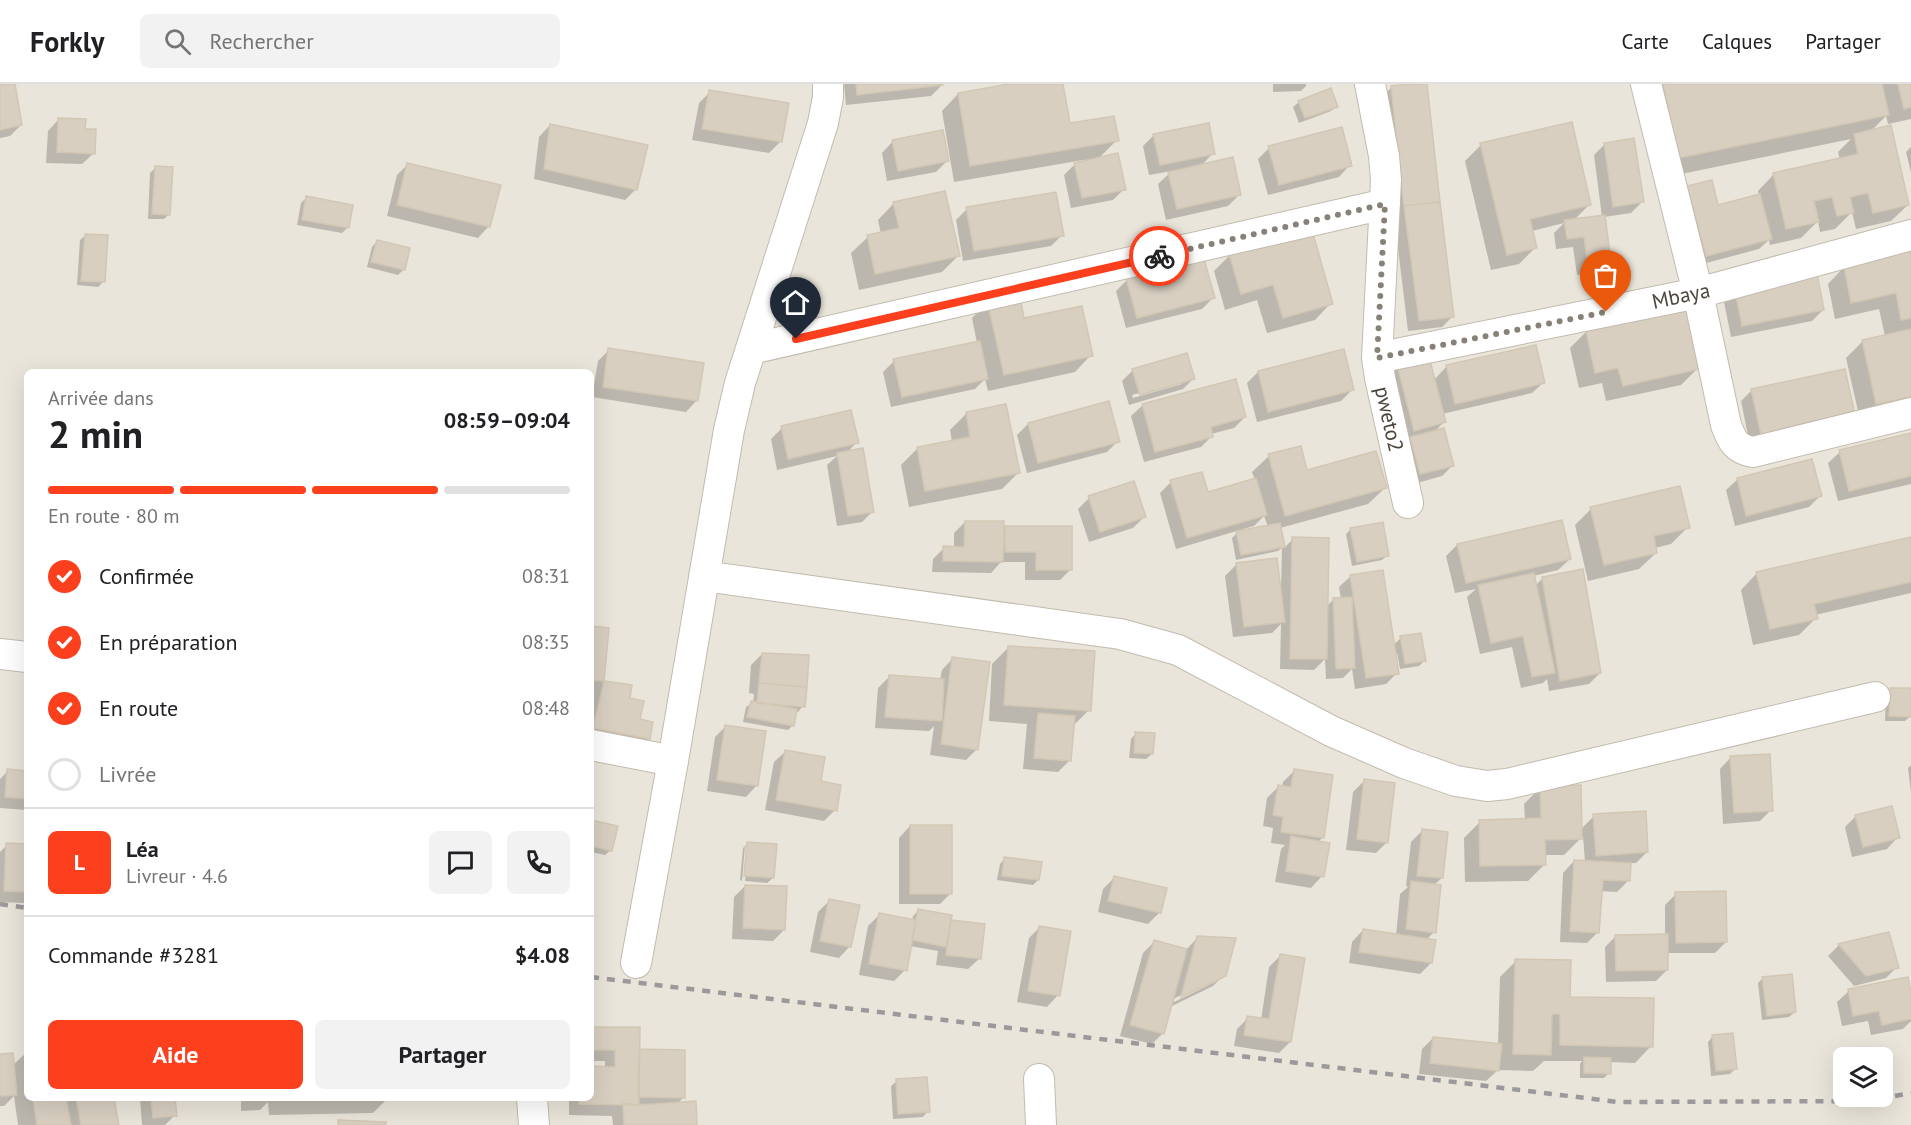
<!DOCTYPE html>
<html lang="fr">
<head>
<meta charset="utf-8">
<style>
  body { margin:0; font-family:"PT Sans",sans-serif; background:#f2f2f2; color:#202124; height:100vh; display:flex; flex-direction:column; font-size:22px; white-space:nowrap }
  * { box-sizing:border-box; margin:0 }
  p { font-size:20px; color:#757577 }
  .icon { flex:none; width:33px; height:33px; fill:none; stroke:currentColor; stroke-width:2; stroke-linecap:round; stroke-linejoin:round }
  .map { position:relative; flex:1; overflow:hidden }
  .side { position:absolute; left:24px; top:285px; width:570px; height:732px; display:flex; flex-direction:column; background:#fff; border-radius:9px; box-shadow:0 6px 24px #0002 }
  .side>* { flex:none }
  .buttons { position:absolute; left:1833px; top:963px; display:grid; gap:12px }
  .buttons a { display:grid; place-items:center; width:60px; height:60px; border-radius:9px; background:#fff; box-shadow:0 6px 24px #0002; font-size:30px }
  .pin { position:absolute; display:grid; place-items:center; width:51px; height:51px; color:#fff; margin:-62px -26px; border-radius:50% 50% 50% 0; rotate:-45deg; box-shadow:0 0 6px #0007 }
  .pin .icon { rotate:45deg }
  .courier { position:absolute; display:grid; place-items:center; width:60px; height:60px; margin:-30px; border:4px solid #fc3f1d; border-radius:50%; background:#fff; color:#222; box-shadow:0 2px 8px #0007 }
  .overview em { font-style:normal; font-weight:800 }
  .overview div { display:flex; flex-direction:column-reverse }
  .overview { display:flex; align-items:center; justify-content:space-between; height:102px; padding:0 24px }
  h1 { font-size:39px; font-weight:800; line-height:45px }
  .bar { display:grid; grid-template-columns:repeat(4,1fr); gap:9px 6px; align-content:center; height:72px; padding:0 24px }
  .bar i { height:8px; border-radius:4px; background:#e0e0e0 }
  .bar .active { background:#fc3f1d }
  .bar p { grid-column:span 4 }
  .line { display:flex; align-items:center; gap:15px; padding:0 24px; border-top:2px solid #e0e0e0 }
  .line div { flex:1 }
  .round { display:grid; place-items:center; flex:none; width:63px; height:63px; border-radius:9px; background:#f2f2f2 }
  ol { padding:0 24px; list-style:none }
  li { display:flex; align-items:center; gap:18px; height:66px }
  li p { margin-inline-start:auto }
  li .icon { padding:6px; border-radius:50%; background:#fc3f1d; color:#fff; stroke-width:4 }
  li:last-child { color:#757577 }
  li i { width:33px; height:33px; border:3px solid #e0e0e0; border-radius:50% }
  .cta { display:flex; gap:12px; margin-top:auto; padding:12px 24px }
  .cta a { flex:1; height:69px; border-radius:9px; background:#fc3f1d; color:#fff; font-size:24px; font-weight:800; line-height:69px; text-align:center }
  .cta a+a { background:#f2f2f2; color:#202124 }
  header { display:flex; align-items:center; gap:36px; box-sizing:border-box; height:84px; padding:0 30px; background:#fff; border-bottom:2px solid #e0e0e0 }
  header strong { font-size:28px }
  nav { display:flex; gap:33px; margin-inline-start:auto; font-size:21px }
  .search { width:420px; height:54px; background:#f2f2f2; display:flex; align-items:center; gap:15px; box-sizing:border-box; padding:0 21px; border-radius:9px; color:#757577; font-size:22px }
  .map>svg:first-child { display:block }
  .residential { fill:#eae5da; fill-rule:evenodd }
  .shadow { fill:#0003; fill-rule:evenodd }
  .building { fill:#d8cfc1; stroke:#d3c7b4; stroke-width:1.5 }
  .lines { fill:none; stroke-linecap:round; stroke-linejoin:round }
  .minor-casing { stroke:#c2bbae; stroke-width:32 }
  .minor { stroke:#fff; stroke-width:30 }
  .rail { stroke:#9a9a9a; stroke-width:4.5; stroke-dasharray:8 8; stroke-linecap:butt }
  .done { stroke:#878178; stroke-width:6; stroke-dasharray:0 10.8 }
  .route { stroke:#fc3f1d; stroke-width:8 }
  .labels { text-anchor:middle; stroke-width:5; stroke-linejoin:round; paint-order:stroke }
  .street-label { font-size:21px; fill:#4b4439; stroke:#fff }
</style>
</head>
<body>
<header>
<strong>Forkly</strong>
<div class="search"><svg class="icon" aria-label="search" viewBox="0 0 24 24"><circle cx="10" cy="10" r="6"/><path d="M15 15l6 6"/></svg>Rechercher</div>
<nav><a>Carte</a><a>Calques</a><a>Partager</a></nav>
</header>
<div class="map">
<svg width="1911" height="1041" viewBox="0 0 1911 1041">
  <rect width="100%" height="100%" fill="#f6f3ec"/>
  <!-- residential -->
  <path class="residential" d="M0,0h1911v1041h-1911zM27,288h564v726h-564zM1844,974h38v38h-38z"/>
  <!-- shadow -->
  <path class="shadow" d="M0,0h13l8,41 -11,11 -10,2z
    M844,0h98v1l-11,11 -85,9z
    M1018,0h43l7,41 49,15 -19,19 26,30 -11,11 -42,8 -7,-33 11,-11 8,-2v-2l-129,22 -12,-71 16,-17z
    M1273,0h33v2l-5,5 -28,1z
    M1656,0h255v35l-23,5 -2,-8 -16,16 38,73 -17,16 -35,8 -4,-17 -17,17 -15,3 -2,-11 -17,17 -31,7 -1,-5 -10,9 -64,17 -18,-67 11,-11 29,19 42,-11 -1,-5 16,-17 66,-14 -2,-8 13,-13 -194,40z
    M1391,4l62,228 -11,11 -34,4 -28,-232z
    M710,8l71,49 -12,12 -77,-13 7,-37z
    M1299,18l37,4 -5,5 -32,12 -6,-16z
    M59,35l24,11 11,23 -12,11 -36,-1 2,-32z
    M550,41l86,64 -11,11 -91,-21 5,-42z
    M1154,51l59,18 -12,13 38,29 -11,11 -62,14 -8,-36 14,-13 -23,4 -6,-29z
    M893,57l55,19 -12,12 -49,9 -5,-28z
    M1605,60l37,58 -11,11 -27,4 5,44 -11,11 -21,3 -4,-28 -17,2 -2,-16 10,-10 -32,8 4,16 -17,17 -28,6 -26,-109 16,-16 109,59 -17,17 29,-4 -8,-62z
    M1911,63v26l-5,-21z
    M1269,64l81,17 -11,12 -71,18 -10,-36z
    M408,80l81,62 -11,12 -91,-22 10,-41z
    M155,84l14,46 -5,5h-16l2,-46z
    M306,114l41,30 -5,5 -45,-8 4,-22z
    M894,119l64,53 -16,16 -83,18 -8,-37 17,-16 13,-3 -3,-14z
    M967,125l95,26 -11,11 -88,15 -7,-41z
    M86,151l18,46 -6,6 -21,-2 3,-45z
    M377,157l26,29 -5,5 -31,-8 5,-20z
    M1911,157v168l-51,11 -14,-62 17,-17 22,-5 -6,-27 -44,10 -7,-35 16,-17z
    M1230,171l101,48 -16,17 -48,13 -10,-33 -32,10 -11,-39z
    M1127,196l86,18 -11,11 -76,19 -10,-37z
    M1735,207l88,19 -11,11 -81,16 -7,-35z
    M988,218l103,53 -16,17 -87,19 -3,-12 -10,10 -84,18 -8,-35 11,-11 83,-18 -5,-25z
    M1586,248l112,36 -17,17 -75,16 -4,-18 -23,5 -9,-40z
    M609,266l88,50 -11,12 -94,-15 6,-36z
    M1342,267l10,39 -11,11 -84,21 -10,-39 11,-11z
    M1396,279l38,17 13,-14 97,16 -12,11 -90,21 2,8 -11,11 20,32 -11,11 -32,9 -10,-35 11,-11 -8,2 -18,-67z
    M1133,286l61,8 -11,11 -54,16 -7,-24zM1182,297v3l-49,14 -1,-3z
    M1844,287l-94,74 -9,-44 11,-11z
    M1143,321l102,12 -11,11 -23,6 1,2 -11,11 -57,15 -13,-46z
    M966,330l52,59 -16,16 -93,18 -8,-42 16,-16 35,-7 -2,-12z
    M1028,340l90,17 -11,11 -80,21 -10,-38z
    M782,344l75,14 -10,11 26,58 -11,11 -25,4 -10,-61 10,-9 -60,14 -6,-31z
    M1911,351v49l-73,17 -10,-38 12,-11z
    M1269,372l37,15 79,17 -17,16 -88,24 4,20 9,-9 33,68 8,-8h7l-2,-12 12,-11 42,69 8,-7 23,23 -5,5 -19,3 -3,-16 -3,1 3,19 -11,11 -31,5 -3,-20 -9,9 -17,1 -1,-20 -11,11 -34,-1 1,-45 -9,9 -39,4 -8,-61 11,-11 45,24 1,-41 -4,3 -42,9 -4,-22 8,-8 -64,19 -16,-56 11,-11 36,12 48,-14 -3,-8zM1264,432l4,11 -25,5v-3l11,-3z
    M1738,395l82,17 -11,11 -74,19 -9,-36z
    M1089,414l55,19 -11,11 -44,14 -11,-33z
    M1591,425l97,18 -17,17 -16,4 1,5 -17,16 -51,12 -13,-56z
    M965,438l37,5h69v42l-11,11h-35v-18h-24l-10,11 -59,-1 1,-13 11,-11h10v-15z
    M1351,445l37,26 -6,5 -30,6 -6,-32z
    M1911,454v55l-96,22 1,3 -17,17 -46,10 -12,-55 16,-17z
    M1457,461l113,14 -12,11 -25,6 2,10 8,-8 57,95 -11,11 -40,7 -2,-12 -4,4 -22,5 -9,-41 -32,7 -13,-57 9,-8 -21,4 -9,-37z
    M591,544l16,1 -5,53 29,4 -3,13 21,39 -11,11 -47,-9v-38l3,-14 -3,4z
    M1009,563l80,63 -17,17 -3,34 -11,11 -35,-3 4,-45 -38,-3 3,-57z
    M762,570l41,52 -5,6 -3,-1 -2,14 -5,5 -45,-8 3,-15 7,-4 1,-9 -5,-1 2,-28z
    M953,574l24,91 -11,11 -36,-5 4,-29 -5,5 -54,-3 3,-40 11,-11 51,3 2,-10z
    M1891,605l20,1v26l-6,5h-20l1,-27z
    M726,642l31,59 -11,12 -39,-6 8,-54z
    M1136,649l16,21 -6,5 -17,-1 2,-19z
    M786,667l33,32 16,27 -11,11 -59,-11 9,-48z
    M1731,673l40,53 -11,11 -37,3 -3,-55z
    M1911,681v27l-3,-24z
    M8,687l19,2v37l-27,-2v-29z
    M1294,687l29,66 -5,5 4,34 -11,12 -36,-6 6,-33 4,-4 -14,-2 2,-15 -10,-2 4,-28 11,-11h4l1,-5z
    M1364,697l23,61 -11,11 -30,-3 7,-58z
    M1541,703l40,42 13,-13 53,36 -11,11h-7l-1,18 -11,11 -17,-1 -2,41 -11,11 -27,-1 3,-69 11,-12 11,1 -2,-26 -19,19h-20l1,9 -17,17 -63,1 -1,-44 16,-16 45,-2 -1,-16z
    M1856,732l42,21 -11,12 -35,8 -7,-30z
    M591,737l20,29 -6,5 -14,-3z
    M910,742l41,67 -11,11h-41v-66z
    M1422,747l20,47 -8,7v47l-8,8 5,23 -11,11 -71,-11 3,-21 11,-12 33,6 4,-42 8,-7 -2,-1 5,-44z
    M748,759l25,35 -6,5 -22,-2 3,-34h-3l-3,34 -2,-1 3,-32z
    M7,761h20v55l-3,3 -24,-1v-50z
    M1005,774l33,22 -5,5 -36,-5 3,-16z
    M1114,794l46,34 -12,12 -50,-12 5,-23z
    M745,802l39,44 -11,11 -41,-2 2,-42z
    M1676,810l50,48 -11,11h-48v17l-11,11 -50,1 -1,-35 11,-11 49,-1v-30z
    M829,817l21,45 -11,12 -29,-6 8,-40z
    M918,827l32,10 34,4 -4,33 -12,11 -32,-4 2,-14 -28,-5 -5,24 -11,11 -35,-6 9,-49 11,-11 33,6 1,-5z
    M1040,843l18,68 -11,12 -30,-5 12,-64z
    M1888,849l9,34 -11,11 -32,8 -26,-30 11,-11z
    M1198,853l26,38 -11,11 -43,21 -7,26 -11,11 -32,-8 23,-83 11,-11 32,8zM1217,894v3l-43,21 -1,-3z
    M1280,872l10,86 -11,11 -45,-7 3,-17 11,-11 13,2 8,-53z
    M1516,877l52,37 83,48 -16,17 -26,-1v11l-5,5h-24v-14l2,-3h-38l-11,10 -35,-1 -12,11 -67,-7 3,-25 11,-11 65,7 2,-68z
    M1763,894l32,34 -6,5 -27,3 -4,-37z
    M1849,907l62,9v21l-8,8 -32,6 -3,-14 -26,5 -5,-24z
    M591,944l47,23 45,47 -6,6 18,21h-82l-1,-9 -43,-1v-17h22v-30h14v-7h-14z
    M1713,952l22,33 -5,5 -19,2 -3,-34z
    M27,968v46h85l5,27h-99l-4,-29 -10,10h-4v-51l13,10z
    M897,997l31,30 -5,6 -30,2 -2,-33z
    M140,1014h34l1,17 -10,10h-23z
    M241,1014h147l-15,15 -104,2 -1,-13 -8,8 -19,1z"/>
  <!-- building -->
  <path class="building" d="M0,0h15l7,41 -22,5z
    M856,0h87v1l-86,10z
    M1009,0h54l7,39 44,-7 5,25 -149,25 -12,-73z
    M1411,0h16l13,118 -36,4 -13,-120z
    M1663,0h219l7,31 -211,43z
    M1898,0h13v23l-7,2z
    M1331,4l7,19 -33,11 -7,-17z
    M709,6l80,13 -7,39 -80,-13z
    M58,34l28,1 -1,10h11l-1,25 -38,-2z
    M1572,38l19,83 -61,14 7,29 -30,7 -27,-112z
    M1209,39l6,31 -55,11 -7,-31z
    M550,40l98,21 -11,45 -93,-21z
    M1891,41l18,80 -36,8 -5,-20 -18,4 4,16 -17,3 -5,-19 -18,4 5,21 -33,7 -13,-56 85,-19 -4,-20z
    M1342,43l10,39 -73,19 -11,-39z
    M943,46l6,31 -51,10 -6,-31z
    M1634,54l10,64 -31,5 -9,-64z
    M1118,69l8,37 -44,8 -8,-35z
    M1233,73l8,38 -64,14 -9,-37z
    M407,79l94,22 -11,42 -93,-22z
    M155,82l18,1 -3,48 -18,-1z
    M1712,96l6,25 42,-11 12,45 -66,17 -19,-70z
    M945,107l15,65 -85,18 -8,-39 32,-7 -6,-26z
    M1056,108l8,44 -90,15 -8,-44z
    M306,112l47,9 -4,23 -47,-8z
    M1440,118l14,115 -35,4 -15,-115z
    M1605,131l6,47 -23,3 -4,-28 -17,2 -3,-19z
    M1312,146l21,74 -50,14 -10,-33 -32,9 -12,-40z
    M85,150l23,1 -3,47 -24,-1z
    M377,156l33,8 -5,22 -34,-8z
    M1911,156v78l-10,2 -5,-27 -45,10 -7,-37z
    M1204,175l11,39 -78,20 -11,-40z
    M1817,190l7,36 -82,16 -7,-36z
    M1019,209l5,25 58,-12 11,50 -89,19 -17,-75z
    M1686,225l13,60 -76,17 -5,-18 -23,5 -9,-42z
    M1911,245v68l-35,7 -14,-64z
    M980,257l8,38 -86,18 -9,-38z
    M1536,261l9,38 -90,21 -9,-39z
    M608,264l96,15 -6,38 -95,-14z
    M1344,265l10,41 -86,22 -10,-41z
    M1187,269l8,26 -55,16 -8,-26z
    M1428,269l18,69 -32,9 -18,-70z
    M1845,285l10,46 -94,20 -10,-46z
    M1236,295l10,38 -35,10 2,10 -58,15 -13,-48z
    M1109,317l11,41 -82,21 -10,-40z
    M1006,320l14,69 -95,18 -8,-44 53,-10 -4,-25z
    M851,326l8,33 -71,16 -7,-33z
    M1444,344l10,38 -34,8 -10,-37z
    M1911,349v43l-62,15 -10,-41z
    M1301,362l6,24 69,-19 11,37 -102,28 -17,-62z
    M863,364l11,64 -26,4 -11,-63z
    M1812,375l10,37 -76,20 -9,-38z
    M1202,388l6,20 48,-14 11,37 -80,23 -17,-58z
    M1134,397l12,36 -46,15 -12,-36z
    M1680,402l10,42 -36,8 3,17 -53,12 -14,-58z
    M1562,436l9,39 -105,24 -9,-39z
    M965,437h39l-1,41 -60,-1v-15l21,1z
    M1383,438l6,34 -32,6 -7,-34z
    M1280,439l5,24 -44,8 -5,-24z
    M1005,442h67v44h-36v-18h-31z
    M1292,453l37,1 -2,121h-37z
    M1911,453v45l-97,22 4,15 -48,10 -14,-57z
    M1277,474l8,64 -41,5 -8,-64z
    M1583,485l18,104 -41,8 -18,-104z
    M1383,486l16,104 -33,4 -16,-103z
    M1534,489l21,100 -23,4 -9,-41 -32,7 -13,-58z
    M1352,513l3,71 -19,1 -3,-71z
    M591,542l18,2 -5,53 -13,-1z
    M1421,549l5,28 -21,3 -5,-28z
    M1008,562l87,5 -4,60 -87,-6z
    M762,569l47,2 -2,32 -48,-4z
    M952,573l38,5 -12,88 -37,-6z
    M889,591l55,4 -2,42 -57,-4z
    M604,597l28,4 -2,13 14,3 -4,18 13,3 -3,17 -57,-11z
    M759,599l48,4 -2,20 -48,-4z
    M1890,604h21v29l-22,-1z
    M751,617l46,8 -3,17 -47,-9z
    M1038,629l37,3 -4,45 -37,-3z
    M725,641l41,6 -8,55 -41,-6z
    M1135,648l20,1 -2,21 -19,-1z
    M785,666l40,7 -4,24 20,4 -4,26 -61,-11z
    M1770,670l3,57 -39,2 -4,-57z
    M7,685l20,2v28l-22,-2z
    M1294,685l39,6 -9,63 -43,-6 2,-15 -10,-2 5,-30 13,2z
    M1364,695l31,4 -7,60 -31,-4z
    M1581,701l1,54 -37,1 1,25 -66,1 -1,-46 62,-2 -1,-32z
    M1892,722l8,32 -37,9 -8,-32z
    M1646,727l2,41 -52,4 -3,-42z
    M591,736l27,6 -6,25 -21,-5z
    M910,741h42v69h-42z
    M1422,745l26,3 -5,46 -26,-2z
    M1291,752l39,7 -6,34 -38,-6z
    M747,758l30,2 -3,34 -30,-2z
    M6,759l21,1v48l-23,-1z
    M1004,773l38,5 -3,18 -37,-4z
    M1574,776l57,3 -1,18 -27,-1 -4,53 -29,-2z
    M1114,792l53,12 -6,25 -53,-12z
    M1411,797l30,4 -5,48 -30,-4z
    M745,801l42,1 -2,44 -42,-2z
    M1726,807l1,51 -51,1 -1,-51z
    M829,815l31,6 -9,42 -31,-6z
    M918,825l34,6 -6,32 -34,-7z
    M879,829l37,7 -9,51 -38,-7z
    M951,836l34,4 -4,35 -35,-4z
    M1039,842l32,5 -11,65 -32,-5z
    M1363,845l73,11 -4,23 -73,-11z
    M1889,848l10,36 -33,8 -28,-32z
    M1668,850v36l-52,1 -1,-36z
    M1197,852l39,2 -10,38 -45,21z
    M1154,856l33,9 -23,85 -34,-9z
    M1280,870l25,4 -14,84 -47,-7 3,-19 22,3z
    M1515,875l56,1 -1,37 84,1 -1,49 -93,-2v-31h-8l-1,41 -38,-1z
    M1792,890l4,38 -29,4 -5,-39z
    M1908,893l3,16v26l-29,6 -3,-14 -26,5 -5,-27z
    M591,943h49l-1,78 -60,-1v-6h12v-32l24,1v-17h-24z
    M1733,949l4,36 -21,2 -4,-36z
    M1433,953l69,7 -3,27 -69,-8z
    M639,965l46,1v48l-47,-1z
    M13,969l4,42 -17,1v-42z
    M1584,973l27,1v16l-27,-1z
    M927,993l3,35 -32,2 -2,-35z
    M33,1014h33l5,27h-34z
    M76,1014h38l5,27h-38z
    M151,1014h24l2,18 -24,2z
    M696,1017l1,24h-73l-1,-22 16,2z
    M338,1036l48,2v3h-48z"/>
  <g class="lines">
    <!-- minor casing -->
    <g class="minor-casing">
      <path id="minor" d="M1370,0l14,72 2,24 -9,178 3,20 28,125
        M1646,0l52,209 28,132c6,16 10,24 27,27l158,-39
        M751,265l634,-145
        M1377,274l321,-65 213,-58
        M704,492l416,58 58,16 153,81 73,32 52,18 31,5 20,-2 368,-87
        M0,570l27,3
        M591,661l82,16
        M636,879l37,-202 56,-331 11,-47 83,-260 5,-26v-13
        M1039,995l2,46
        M532,1014l2,27"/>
    </g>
    <!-- minor -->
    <use href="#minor" class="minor"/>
    <!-- rail -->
    <path class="rail" d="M0,820l27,4
      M591,893l1027,125 250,-1 43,-8"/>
  </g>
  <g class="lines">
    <!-- done -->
    <path class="done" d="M1159,172l226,-52 -8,154 229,-46"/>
    <!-- route -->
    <path class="route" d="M796,255l363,-83"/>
  </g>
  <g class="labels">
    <!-- street labels -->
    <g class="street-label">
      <text transform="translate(1681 212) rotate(-12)" y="7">Mbaya</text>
      <text transform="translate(1389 335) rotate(77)" y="7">pweto2</text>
    </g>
  </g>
</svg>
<div class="buttons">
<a><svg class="icon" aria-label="layers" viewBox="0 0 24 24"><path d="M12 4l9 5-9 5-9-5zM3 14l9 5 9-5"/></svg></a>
</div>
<div class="pin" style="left:1606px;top:228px;background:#ea580c"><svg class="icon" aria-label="bag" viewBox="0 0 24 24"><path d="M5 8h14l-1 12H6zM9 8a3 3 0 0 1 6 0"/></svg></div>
<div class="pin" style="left:796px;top:255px;background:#1f2937"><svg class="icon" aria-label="home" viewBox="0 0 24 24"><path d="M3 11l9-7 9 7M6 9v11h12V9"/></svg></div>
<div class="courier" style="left:1159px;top:172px"><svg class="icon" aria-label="bike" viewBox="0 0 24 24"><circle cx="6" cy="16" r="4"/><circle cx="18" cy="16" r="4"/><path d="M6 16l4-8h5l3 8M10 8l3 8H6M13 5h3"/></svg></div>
<section class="side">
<div class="overview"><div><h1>2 min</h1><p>Arrivée dans</p></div><em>08:59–09:04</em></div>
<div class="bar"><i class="active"></i><i class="active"></i><i class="active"></i><i></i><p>En route · 80 m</p></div>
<ol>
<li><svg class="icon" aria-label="check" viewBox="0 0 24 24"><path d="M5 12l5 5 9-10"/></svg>Confirmée<p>08:31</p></li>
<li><svg class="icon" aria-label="check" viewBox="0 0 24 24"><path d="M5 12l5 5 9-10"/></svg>En préparation<p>08:35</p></li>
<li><svg class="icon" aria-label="check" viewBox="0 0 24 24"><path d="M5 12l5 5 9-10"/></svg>En route<p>08:48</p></li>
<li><i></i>Livrée</li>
</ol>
<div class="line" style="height:108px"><b class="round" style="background:#fc3f1d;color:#fff">L</b><div><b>Léa</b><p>Livreur · 4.6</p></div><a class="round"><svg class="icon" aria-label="chat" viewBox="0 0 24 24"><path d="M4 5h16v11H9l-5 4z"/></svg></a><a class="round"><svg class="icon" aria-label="phone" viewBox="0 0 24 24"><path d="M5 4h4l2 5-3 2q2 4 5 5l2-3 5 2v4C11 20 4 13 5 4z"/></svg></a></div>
<div class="line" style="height:78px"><div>Commande #3281</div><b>$4.08</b></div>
<div class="cta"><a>Aide</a><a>Partager</a></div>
</section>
</div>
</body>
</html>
